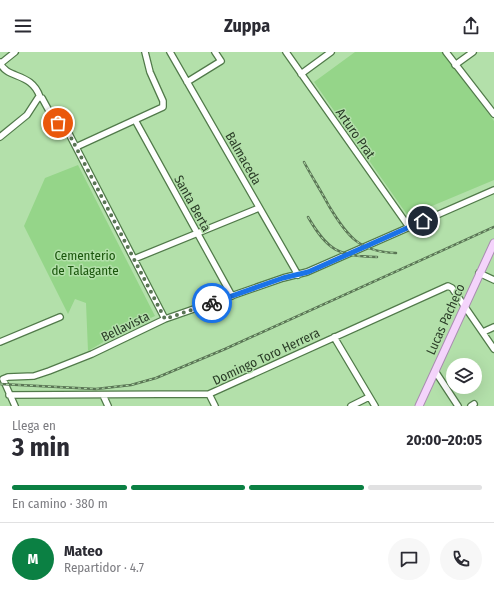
<!DOCTYPE html>
<html lang="es">
<head>
<meta charset="utf-8">
<style>
  body { margin:0; font-family:"Fira Sans Condensed",sans-serif; background:#f7f7f7; color:#2b2b33; height:100vh; display:flex; flex-direction:column; font-size:15px; white-space:nowrap }
  * { box-sizing:border-box; margin:0 }
  p { font-size:13px; color:#7c7c81 }
  .icon { flex:none; width:22px; height:22px; fill:none; stroke:currentColor; stroke-width:2; stroke-linecap:round; stroke-linejoin:round }
  .map { position:relative; height:354px; overflow:hidden }
  .drawer { display:flex; flex-direction:column; background:#fff; flex:1 }
  .drawer>* { flex:none }
  .controls { position:absolute; left:446px; top:306px; display:grid; gap:8px }
  .controls a { display:grid; place-items:center; width:36px; height:36px; border-radius:50%; background:#fff; box-shadow:0 4px 16px #0002; font-size:20px }
  .pin { position:absolute; display:grid; place-items:center; width:34px; height:34px; color:#fff; margin:-17px; border:2px solid #fff; border-radius:50%; box-shadow:0 1px 4px #0007 }
  .courier { position:absolute; display:grid; place-items:center; width:40px; height:40px; margin:-20px; border:3px solid #1a73e8; border-radius:50%; background:#fff; color:#222; box-shadow:0 1px 5px #0007 }
  .headline em { font-style:normal; font-weight:700 }
  .headline div { display:flex; flex-direction:column-reverse }
  .headline { display:flex; align-items:center; justify-content:space-between; height:68px; padding:0 12px }
  h1 { font-size:26px; font-weight:700; line-height:30px }
  .bar { display:grid; grid-template-columns:repeat(4,1fr); gap:6px 4px; align-content:center; height:48px; padding:0 12px }
  .bar i { height:5px; border-radius:3px; background:#e1e1e2 }
  .bar .current { background:#0b8043 }
  .bar p { grid-column:span 4 }
  .line { display:flex; align-items:center; gap:10px; padding:0 12px; border-top:1px solid #e1e1e2 }
  .line div { flex:1 }
  .round { display:grid; place-items:center; flex:none; width:42px; height:42px; border-radius:21px; background:#f7f7f7 }
  header { display:flex; justify-content:space-between; align-items:center; height:52px; padding:0 12px; background:#fff; font-size:18px; font-weight:700 }
  .map>svg:first-child { display:block }
  .green { fill:#95d589 }
  .lines { fill:none; stroke-linecap:round; stroke-linejoin:round }
  .minor-casing { stroke:#517a4a; stroke-width:8 }
  .major-casing { stroke:#a98db0; stroke-width:9 }
  .minor { stroke:#fff; stroke-width:5.5 }
  .major { stroke:#f4d4fb; stroke-width:7 }
  .rail-casing { stroke:#5a7555; stroke-width:2.5 }
  .rail { stroke:#b3e0aa; stroke-width:1; stroke-dasharray:3; stroke-linecap:butt }
  .done { stroke:#5a7555; stroke-width:4; stroke-dasharray:0 7.2 }
  .route { stroke:#1a73e8; stroke-width:5 }
  .labels { text-anchor:middle; stroke-width:3; stroke-linejoin:round; paint-order:stroke }
  .street-label { font-size:13px; fill:#2a3c27; stroke:#b3e0aa }
  .park-label { font-size:13px; fill:#1a560c; stroke:#b3e0aa }
</style>
</head>
<body>
<header><svg class="icon" aria-label="menu" viewBox="0 0 24 24"><path d="M4 6h16M4 12h16M4 18h16"/></svg>Zuppa<svg class="icon" aria-label="share" viewBox="0 0 24 24"><path d="M12 15V3M7 8l5-5 5 5M5 13v7h14v-7"/></svg></header>
<div class="map">
<svg width="494" height="354" viewBox="0 0 494 354">
  <rect width="100%" height="100%" fill="#b3e0aa"/>
  <!-- green -->
  <path class="green" d="M355,0h87l52,69v59l-86,36 -94,-134z
    M78,113l77,151 -33,15 -34,20 -2,-48 -11,-4 -7,15 -44,-88 21,-48z"/>
  <g class="lines">
    <!-- minor casing -->
    <g class="minor-casing">
      <path id="minor" d="M170,0l128,223
        M286,0l123,175
        M446,0l48,62
        M0,10c6,18 31,9 40,35
        M0,12l15,-12
        M455,13l18,-13
        M301,22l30,-22
        M187,30l34,-21 -6,-9
        M135,68l97,176
        M0,85l27,-22 11,-17h4l12,22 11,6 100,193
        M76,95l87,-40v-6l-13,-29 -5,-20
        M134,207l125,-51
        M479,221l15,7
        M483,280l11,-5
        M334,285l41,69
        M0,290l60,-25
        M435,319l23,35
        M209,342l6,12
        M9,343l200,-1 239,-108 4,2 42,61
        M103,343l5,11
        M15,354l-12,-27 5,-2 26,-1 15,-5 43,-17 73,-35 118,-41 24,-6 187,-82
        M351,354l18,-9
        M471,354l3,-2"/>
    </g>
    <!-- major casing -->
    <g class="major-casing">
      <path id="major" d="M419,354l75,-163"/>
    </g>
    <!-- minor -->
    <use href="#minor" class="minor"/>
    <!-- major -->
    <use href="#major" class="major"/>
    <!-- rail casing -->
    <g class="rail-casing">
      <path id="rail" d="M304,110c8,15 17,29 25,44 18,30 30,46 67,47
        M308,165c20,34 30,39 69,40
        M0,332l96,5 35,-4 25,-7 69,-29 269,-122"/>
    </g>
    <!-- rail -->
    <use href="#rail" class="rail"/>
  </g>
  <g class="lines">
    <!-- done -->
    <path class="done" d="M58,71l7,3 100,193 47,-16"/>
    <!-- route -->
    <path class="route" d="M212,251l71,-25 25,-6 115,-51"/>
  </g>
  <g class="labels">
    <!-- street labels -->
    <g class="street-label">
      <text transform="translate(356 81) rotate(55)" y="5">Arturo Prat</text>
      <text transform="translate(244 106) rotate(60)" y="5">Balmaceda</text>
      <text transform="translate(193 151) rotate(61)" y="5">Santa Berta</text>
      <text transform="translate(445 267) rotate(-66)" y="5">Lucas Pacheco</text>
      <text transform="translate(125 274) rotate(-26)" y="5">Bellavista</text>
      <text transform="translate(266 304) rotate(-25)" y="5">Domingo Toro Herrera</text>
    </g>
    <!-- park labels -->
    <g class="park-label">
      <text x="85" y="208">Cementerio<tspan x="85" dy="15">de Talagante</tspan></text>
    </g>
  </g>
</svg>
<div class="controls">
<a><svg class="icon" aria-label="layers" viewBox="0 0 24 24"><path d="M12 4l9 5-9 5-9-5zM3 14l9 5 9-5"/></svg></a>
</div>
<div class="pin" style="left:58px;top:71px;background:#ea580c"><svg class="icon" aria-label="bag" viewBox="0 0 24 24"><path d="M5 8h14l-1 12H6zM9 8a3 3 0 0 1 6 0"/></svg></div>
<div class="pin" style="left:423px;top:169px;background:#1f2937"><svg class="icon" aria-label="home" viewBox="0 0 24 24"><path d="M3 11l9-7 9 7M6 9v11h12V9"/></svg></div>
<div class="courier" style="left:212px;top:251px"><svg class="icon" aria-label="bike" viewBox="0 0 24 24"><circle cx="6" cy="16" r="4"/><circle cx="18" cy="16" r="4"/><path d="M6 16l4-8h5l3 8M10 8l3 8H6M13 5h3"/></svg></div>
</div>
<section class="drawer">
<div class="headline"><div><h1>3 min</h1><p>Llega en</p></div><em>20:00–20:05</em></div>
<div class="bar"><i class="current"></i><i class="current"></i><i class="current"></i><i></i><p>En camino · 380 m</p></div>
<div class="line" style="height:72px"><b class="round" style="background:#0b8043;color:#fff">M</b><div><b>Mateo</b><p>Repartidor · 4.7</p></div><a class="round"><svg class="icon" aria-label="chat" viewBox="0 0 24 24"><path d="M4 5h16v11H9l-5 4z"/></svg></a><a class="round"><svg class="icon" aria-label="phone" viewBox="0 0 24 24"><path d="M5 4h4l2 5-3 2q2 4 5 5l2-3 5 2v4C11 20 4 13 5 4z"/></svg></a></div>
</section>
</body>
</html>
